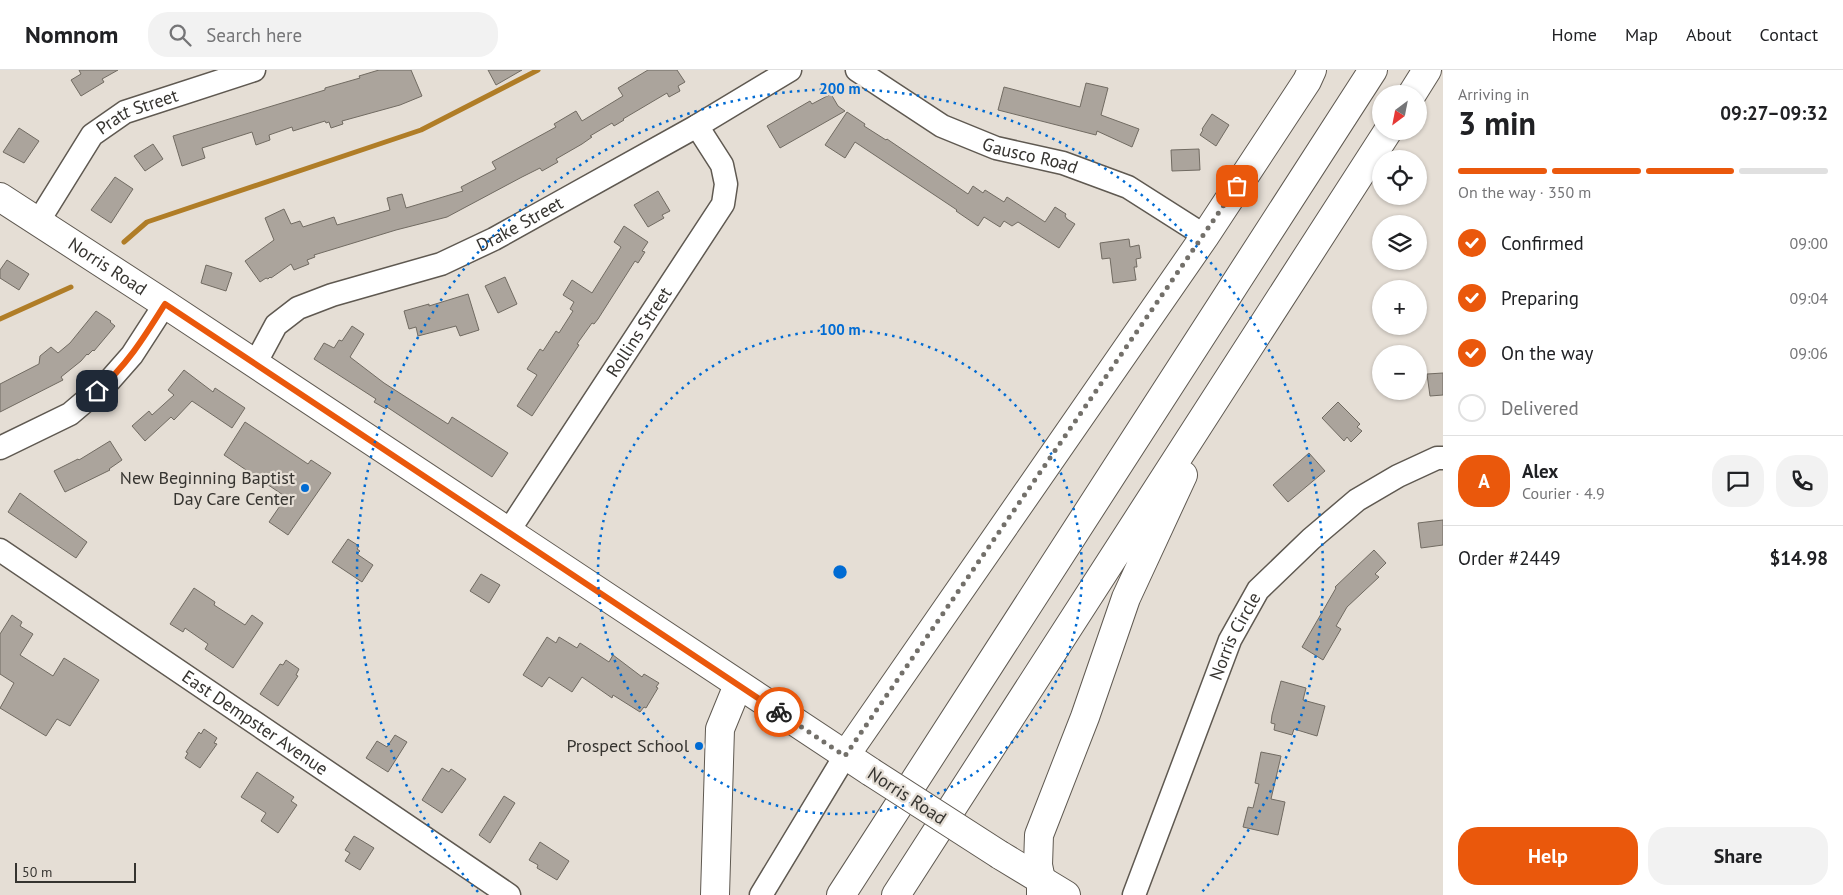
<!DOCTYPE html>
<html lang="en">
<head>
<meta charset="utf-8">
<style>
  body { margin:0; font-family:"PT Sans",sans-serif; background:#f2f2f2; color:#202124; height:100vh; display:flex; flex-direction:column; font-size:19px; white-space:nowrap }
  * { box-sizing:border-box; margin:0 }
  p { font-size:16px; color:#757577 }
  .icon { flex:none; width:28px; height:28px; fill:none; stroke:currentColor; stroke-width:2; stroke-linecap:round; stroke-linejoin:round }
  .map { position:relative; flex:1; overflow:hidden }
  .sheet { display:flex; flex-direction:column; background:#fff; width:400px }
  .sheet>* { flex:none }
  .needle { width:32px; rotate:212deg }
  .buttons { position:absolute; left:1372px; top:15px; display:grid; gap:10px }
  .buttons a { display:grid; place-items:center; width:55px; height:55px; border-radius:50%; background:#fff; box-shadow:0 1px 4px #0004; font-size:25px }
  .scale { position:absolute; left:15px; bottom:12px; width:121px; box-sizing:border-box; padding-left:5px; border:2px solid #363430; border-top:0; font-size:14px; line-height:18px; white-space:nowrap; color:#363430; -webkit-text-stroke:4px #e5ded5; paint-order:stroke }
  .pin { position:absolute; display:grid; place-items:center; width:42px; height:42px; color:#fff; margin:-21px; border-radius:10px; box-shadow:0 2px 8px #0006 }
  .courier { position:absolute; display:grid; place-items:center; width:50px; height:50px; margin:-25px; border:4px solid #ea580c; border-radius:50%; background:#fff; color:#222; box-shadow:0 1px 6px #0007 }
  .summary em { font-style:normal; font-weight:700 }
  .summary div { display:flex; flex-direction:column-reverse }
  .summary { display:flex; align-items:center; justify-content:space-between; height:85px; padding:0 15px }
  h1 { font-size:32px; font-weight:700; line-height:38px }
  .bar { display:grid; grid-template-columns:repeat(4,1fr); gap:8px 5px; align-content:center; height:60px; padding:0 15px }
  .bar i { height:6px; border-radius:4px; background:#e0e0e0 }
  .bar .current { background:#ea580c }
  .bar p { grid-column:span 4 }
  .line { display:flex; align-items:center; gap:12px; padding:0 15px; border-top:1px solid #e0e0e0 }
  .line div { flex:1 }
  .round { display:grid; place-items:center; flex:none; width:52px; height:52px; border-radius:20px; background:#f2f2f2 }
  ol { padding:0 15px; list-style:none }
  li { display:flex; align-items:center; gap:15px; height:55px }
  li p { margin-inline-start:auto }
  li .icon { padding:5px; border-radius:50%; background:#ea580c; color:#fff; stroke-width:4 }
  li:last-child { color:#757577 }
  li i { width:28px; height:28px; border:2px solid #e0e0e0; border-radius:50% }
  .button { display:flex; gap:10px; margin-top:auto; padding:10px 15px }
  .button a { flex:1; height:58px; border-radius:20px; background:#ea580c; color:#fff; font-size:20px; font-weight:700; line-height:58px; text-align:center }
  .button a+a { background:#f2f2f2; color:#202124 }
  header { display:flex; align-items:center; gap:30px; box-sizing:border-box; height:70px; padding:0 25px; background:#fff; border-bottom:1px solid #e0e0e0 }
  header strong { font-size:24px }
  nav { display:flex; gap:28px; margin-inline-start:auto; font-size:18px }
  .search { width:350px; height:45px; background:#f2f2f2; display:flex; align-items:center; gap:12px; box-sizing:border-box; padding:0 18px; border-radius:20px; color:#757577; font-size:19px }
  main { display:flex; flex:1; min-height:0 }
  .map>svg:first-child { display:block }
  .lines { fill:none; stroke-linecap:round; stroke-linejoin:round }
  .stream { stroke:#b07d27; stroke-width:5 }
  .building { fill:#aba49c; stroke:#716b62 }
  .minor-casing { stroke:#5f5951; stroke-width:25 }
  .major-casing { stroke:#5f5951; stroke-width:30 }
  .highway-casing { stroke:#5f5951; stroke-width:30 }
  .minor { stroke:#fff; stroke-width:22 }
  .major { stroke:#fff; stroke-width:28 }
  .highway { stroke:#fff; stroke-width:28 }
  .major-bridge-casing { stroke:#5f5951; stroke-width:30; stroke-linecap:butt }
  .major-bridge { stroke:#fff; stroke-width:28 }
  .done { stroke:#73706a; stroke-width:5; stroke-dasharray:0 9 }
  .route { stroke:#ea580c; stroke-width:6 }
  .ring { fill:none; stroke:#006bd3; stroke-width:2.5; stroke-dasharray:2.5 5 }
  .poi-dot { fill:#006bd3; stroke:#e5ded5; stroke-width:2 }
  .labels { text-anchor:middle; stroke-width:4.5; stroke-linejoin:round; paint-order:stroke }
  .street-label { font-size:18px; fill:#363430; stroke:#e5ded5 }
  .poi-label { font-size:18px; fill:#363430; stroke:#e5ded5; text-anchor:end }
  .centre { fill:#006bd3; stroke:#e5ded5; stroke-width:2.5 }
  .ring-label { font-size:15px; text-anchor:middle; font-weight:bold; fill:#006bd3; stroke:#e5ded5; stroke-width:4.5; stroke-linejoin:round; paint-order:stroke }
</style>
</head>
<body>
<header>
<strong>Nomnom</strong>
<div class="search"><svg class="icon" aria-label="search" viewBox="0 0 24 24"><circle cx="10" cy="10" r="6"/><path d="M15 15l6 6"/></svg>Search here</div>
<nav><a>Home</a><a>Map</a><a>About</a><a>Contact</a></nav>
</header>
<main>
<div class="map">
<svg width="1443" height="825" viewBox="0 0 1443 825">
  <rect width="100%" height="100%" fill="#e5ded5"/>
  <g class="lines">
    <!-- stream -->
    <path class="stream" d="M124,172l23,-20 274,-92 117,-60
      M0,249l71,-32"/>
  </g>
  <!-- building -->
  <path class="building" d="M79,0h39l-16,9 2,3 -23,14 -10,-16 10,-6z
    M379,0h32l11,26 -22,9 -58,16 1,3 -12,4 -2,-6 -3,1 -1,-2 -32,10 -1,-4 -23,8 1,5 -14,5 -4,-13 -50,16 3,10 -23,8 -9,-30 152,-46v-2l35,-10 -1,-2z
    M488,0h34l-26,15z
    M648,0h29l8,12 -7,4 2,5 -11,6 -2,-4 -44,26 1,1 -10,6 -2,-3 -22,13 2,1 -10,7 -26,15 2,3 -16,9 -2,-3 -18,9 -75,40 -51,13 -82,25 1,2 -8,3 2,4 -15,6 -3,-6 -20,14 -1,-1 -2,2 -2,-1 -6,4 -15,-21 29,-21 -9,-22 19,-9 7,15 9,-3 3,6 31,-10 3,8 53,-15 -3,-12 15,-4 4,14 57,-17 -2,-4 35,-18 -4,-7 64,-35 -2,-3 22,-13 6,10 41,-25 -5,-8z
    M1086,13l22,5 -7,27 38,14 -7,18 -35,-16 -1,4 -98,-25 6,-23 76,20z
    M831,24l7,12 7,5 -65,37 -13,-22 43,-25 2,3z
    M847,42l18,12 -1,2 22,14 1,-1 81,55 5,-8 10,7 2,-3 19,12 3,-5 38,25 10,-15 11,7 -1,2 2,3 8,5 -16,24 -41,-26 -6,4 -8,-5 -4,6 -16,-10 -6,9 -22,-15 1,-1 -102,-68 -10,16 -20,-13z
    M1212,44l17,11 -13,21 -16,-11 3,-5 -1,-1z
    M19,58l20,13 -15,22 -21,-11z
    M153,74l10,15 -18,12 -11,-15z
    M1199,79l1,21 -28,1 -1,-21z
    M115,107l18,12 -22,34 -20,-13z
    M658,121l12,20 -8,4 2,3 -16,9 -14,-22z
    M624,156l24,16 -6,9 3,1 -7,11 -3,-2 -37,58 -4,5 -2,-1 -15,21 2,1 -47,71 -15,-10 20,-31 -10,-6 13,-20 3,2 13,-20 3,2 14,-22 -3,-2 4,-7 -11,-7 9,-15 20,13 29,-46 -7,-5z
    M1129,169l1,8 9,-2 2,13 -5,1 1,8h-3l2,13 -23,3 -3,-25 -8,1 -2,-16z
    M7,190l22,14 -10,16 -19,-12v-8z
    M206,195l26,8 -6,18 -25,-8z
    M505,207l12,27 -19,9 -13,-27z
    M468,224l11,36 -19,6 -4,-10 -38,10 -2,-9 -7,2 -5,-18 25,-7v2z
    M96,241l15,10 -1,1 5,4 -21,25 -1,-1 -5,5 -1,-1 -6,7 -20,16 2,3 -63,32v-28l39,-20 1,-8 11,-9 7,6 12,-10z
    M352,256l12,8 -14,23 34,26 64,41 4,-7 56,36 -16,24 -105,-70 -1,2 -12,-7 2,-3 -62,-40 10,-16 10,5 5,-8 3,1z
    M184,300l29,22 2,-4 30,20 -13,20 -40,-27 -18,19 -3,-3 -26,24 -13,-15 17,-15 3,4 22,-20 -6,-5z
    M1443,303v22l-13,1 -3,-22z
    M1338,332l22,22 -3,3 5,4 -11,11 -4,-5 -3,4 -22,-23z
    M245,352l63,42 3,-4 20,13 -43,62 -19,-13 17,-25 -62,-42z
    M110,371l12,19 -13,9 1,1 -45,22 -11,-21 24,-12 1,1z
    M1309,383l16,18 -37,31 -15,-17z
    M20,423l67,49 -11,16 -68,-46z
    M1443,450v25l-22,3 -3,-25z
    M348,469l11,7 -2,3 3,2 -3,3 16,11 -11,17 -30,-20z
    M1374,480l12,13 -11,11 4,3 -32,30 -11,19 5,3 -18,31 -21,-13 34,-59 -1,-1z
    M481,504l19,11 -11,18 -19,-12z
    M194,518l21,14 -1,3 31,20 7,-10 11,8 -30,45 -28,-19 3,-5 -23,-16 -2,4 -13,-8z
    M12,545l10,7 -2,4 13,8 -13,21 33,21 11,-18 35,22 -29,46 -13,-7 -11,17 -46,-28 14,-25 -14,-9v-40z
    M547,567l9,6 3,-6 18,11 3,-5 29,19 4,-7 29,22 2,-3 15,9 -3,4 2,1 -12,20 -2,-1 -4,5 -27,-17 -1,3 -30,-21 -10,15 -23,-15 -7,10 -19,-12z
    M286,590l13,9 -3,6 2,1 -20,30 -18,-12 20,-30 3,1z
    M1281,611l25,7 -3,12 22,6 -8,30 -23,-7 -2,6 -18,-5 1,-6 -4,-1 1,-8z
    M204,659l13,9 -3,5 3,1 -17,24 -15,-10 3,-5 -2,-1 13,-20 2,2z
    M395,665l12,7 -19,30 -22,-14 11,-17 10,6z
    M1261,682l20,4 -10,43 14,3 -7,33 -35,-8 5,-20 5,1 6,-24 -4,-1z
    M442,698l7,4 2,-3 15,10 -24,34 -20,-13z
    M257,702l37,25 -3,4 6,4 -19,28 -17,-12 5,-8 -25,-16z
    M504,726l11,7 -25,40 -11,-8z
    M354,766l20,12 -14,22 -15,-9 5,-8 -5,-3z
    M540,772l29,19 -12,19 -20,-12 1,-3 -9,-5z"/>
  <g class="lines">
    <!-- minor casing -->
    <g class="minor-casing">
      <g id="minor">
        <path id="s1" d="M857,0l85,56 54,22 67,15 65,24 77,49"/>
        <path id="s2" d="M38,152l54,-87 33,-23 129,-42"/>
        <path id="s3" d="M255,294l21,-39 22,-17 34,-13 109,-31 53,-25 203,-113 93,-56"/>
        <path d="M0,378l70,-34 40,-34 22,-25 33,-51"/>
        <path id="s4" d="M508,462l215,-328 3,-20 -4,-19 -25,-39"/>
        <path id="s5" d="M0,480l509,345"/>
        <path d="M761,825l84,-139"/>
        <path id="s6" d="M1134,825l96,-255 28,-50 53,-51 46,-39 41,-24 39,-18h6"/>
      </g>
    </g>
    <!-- major casing -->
    <g class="major-casing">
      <g id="major">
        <path id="s7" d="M0,127l165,107 706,468"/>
        <path d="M845,686l360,-520 102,-155 5,-11"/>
        <path d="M1000,785l66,40"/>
      </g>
    </g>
    <!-- highway casing -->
    <g class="highway-casing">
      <path id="highway" d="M1412,24l15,-24
        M715,825l5,-166 18,-44
        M841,825l532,-825
        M896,825l492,-764
        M1041,825v-15l-3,-15 1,-30 46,-118 41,-119 57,-123"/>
    </g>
    <!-- minor -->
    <use href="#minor" class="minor"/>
    <!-- major -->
    <use href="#major" class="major"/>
    <!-- highway -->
    <use href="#highway" class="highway"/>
    <!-- major-bridge casing -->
    <g class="major-bridge-casing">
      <path id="major-bridge" d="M871,702l129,83"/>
    </g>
    <!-- major-bridge -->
    <use href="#major-bridge" class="major-bridge"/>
  </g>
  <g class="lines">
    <!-- done -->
    <path class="done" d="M779,642l66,44 392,-570"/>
    <!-- route -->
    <path class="route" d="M97,321c29,-24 48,-55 68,-87l614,408"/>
  </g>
  <!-- distance rings -->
  <g class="ring">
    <circle cx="840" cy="502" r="242"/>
    <path d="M478 822A483 483 0 1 1 1202 822"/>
  </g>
  <!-- markers -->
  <g class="poi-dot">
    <circle cx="305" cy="418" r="5"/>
    <circle cx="699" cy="676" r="5"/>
  </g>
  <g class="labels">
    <!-- street labels -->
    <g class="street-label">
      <text dy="6" stroke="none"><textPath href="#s2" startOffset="154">Pratt Street</textPath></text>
      <text dy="6" stroke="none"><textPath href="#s1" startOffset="195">Gausco Road</textPath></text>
      <text dy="6" stroke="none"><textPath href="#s3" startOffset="310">Drake Street</textPath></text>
      <text dy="6" stroke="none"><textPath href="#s7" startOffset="128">Norris Road</textPath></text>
      <text dy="6" stroke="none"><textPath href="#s4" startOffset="239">Rollins Street</textPath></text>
      <text dy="6" stroke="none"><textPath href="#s6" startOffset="278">Norris Circle</textPath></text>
      <text dy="6" stroke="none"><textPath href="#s5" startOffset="308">East Dempster Avenue</textPath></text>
      <text transform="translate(907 726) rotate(33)" y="6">Norris Road</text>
    </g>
    <!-- poi labels -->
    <g class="poi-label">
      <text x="295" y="414">New Beginning Baptist<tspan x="295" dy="21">Day Care Center</tspan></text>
      <text x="689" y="682">Prospect School</text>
    </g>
  </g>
  <circle cx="840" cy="502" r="8" class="centre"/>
  <g class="ring-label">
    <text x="840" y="24">200 m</text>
    <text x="840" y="265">100 m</text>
  </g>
</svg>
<div class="buttons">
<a><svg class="needle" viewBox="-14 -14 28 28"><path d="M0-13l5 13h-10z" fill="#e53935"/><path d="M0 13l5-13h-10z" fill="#757577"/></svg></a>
<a><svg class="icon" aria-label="locate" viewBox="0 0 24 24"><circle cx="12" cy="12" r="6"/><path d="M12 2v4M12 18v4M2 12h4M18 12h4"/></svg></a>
<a><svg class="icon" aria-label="layers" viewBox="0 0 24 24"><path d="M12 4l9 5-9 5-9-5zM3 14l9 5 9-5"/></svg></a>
<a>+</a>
<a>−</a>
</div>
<div class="scale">50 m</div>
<div class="pin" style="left:1237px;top:116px;background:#ea580c"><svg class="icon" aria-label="bag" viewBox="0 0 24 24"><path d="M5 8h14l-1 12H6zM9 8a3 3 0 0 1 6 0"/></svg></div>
<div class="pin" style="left:97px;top:321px;background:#1f2937"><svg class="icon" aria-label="home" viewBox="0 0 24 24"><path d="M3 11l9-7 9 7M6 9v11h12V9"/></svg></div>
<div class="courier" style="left:779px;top:642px"><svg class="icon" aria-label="bike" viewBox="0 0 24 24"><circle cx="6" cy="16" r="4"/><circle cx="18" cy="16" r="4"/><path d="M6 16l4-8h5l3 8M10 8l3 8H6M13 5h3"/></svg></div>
</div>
<section class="sheet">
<div class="summary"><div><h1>3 min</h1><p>Arriving in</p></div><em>09:27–09:32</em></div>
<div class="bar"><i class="current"></i><i class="current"></i><i class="current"></i><i></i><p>On the way · 350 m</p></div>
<ol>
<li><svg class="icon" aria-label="check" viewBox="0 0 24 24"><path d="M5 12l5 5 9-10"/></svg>Confirmed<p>09:00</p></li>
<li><svg class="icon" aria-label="check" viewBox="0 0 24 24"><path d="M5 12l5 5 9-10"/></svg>Preparing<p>09:04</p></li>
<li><svg class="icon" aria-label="check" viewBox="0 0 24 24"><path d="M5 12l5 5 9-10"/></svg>On the way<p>09:06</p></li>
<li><i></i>Delivered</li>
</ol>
<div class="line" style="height:90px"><b class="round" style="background:#ea580c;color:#fff">A</b><div><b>Alex</b><p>Courier · 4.9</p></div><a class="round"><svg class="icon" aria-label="chat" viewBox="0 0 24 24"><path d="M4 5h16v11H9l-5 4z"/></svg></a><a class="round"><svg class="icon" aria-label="phone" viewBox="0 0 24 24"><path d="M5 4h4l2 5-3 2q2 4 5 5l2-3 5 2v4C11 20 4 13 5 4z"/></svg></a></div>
<div class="line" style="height:65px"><div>Order #2449</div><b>$14.98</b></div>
<div class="button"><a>Help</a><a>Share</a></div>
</section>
</main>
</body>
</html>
